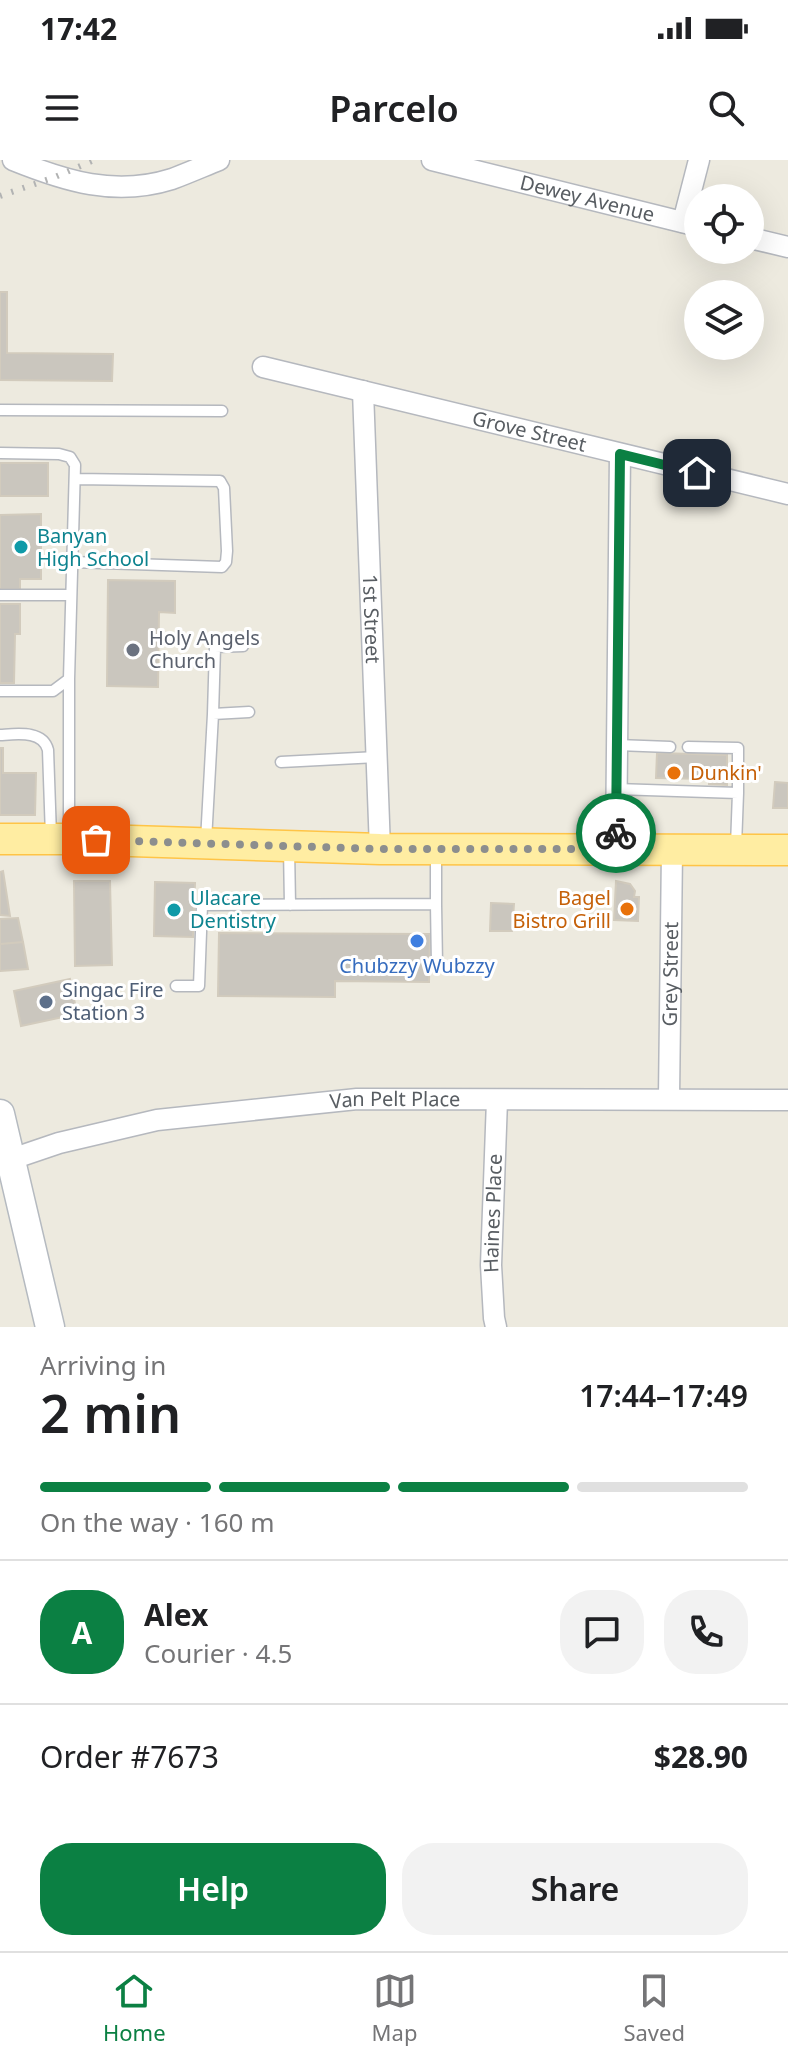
<!DOCTYPE html>
<html lang="en">
<head>
<meta charset="utf-8">
<style>
  body { margin:0; font-family:"Noto Sans",sans-serif; background:#f2f2f2; color:#202124; height:100vh; display:flex; flex-direction:column; font-size:30px; white-space:nowrap }
  * { box-sizing:border-box; margin:0 }
  p { font-size:26px; color:#757577 }
  .icon { flex:none; width:44px; height:44px; fill:none; stroke:currentColor; stroke-width:2; stroke-linecap:round; stroke-linejoin:round }
  .map { position:relative; height:1167px; overflow:hidden }
  .drawer { display:flex; flex-direction:column; background:#fff; flex:1 }
  .drawer>* { flex:none }
  .fabs { position:absolute; left:684px; top:24px; display:grid; gap:16px }
  .fabs a { display:grid; place-items:center; width:80px; height:80px; border-radius:50%; background:#fff; box-shadow:0 8px 32px #0002; font-size:40px }
  .pin { position:absolute; display:grid; place-items:center; width:68px; height:68px; color:#fff; margin:-34px; border-radius:16px; box-shadow:0 4px 12px #0006 }
  .courier { position:absolute; display:grid; place-items:center; width:80px; height:80px; margin:-40px; border:6px solid #0b8043; border-radius:50%; background:#fff; color:#222; box-shadow:0 2px 10px #0007 }
  .headline em { font-style:normal; font-weight:600 }
  .headline div { display:flex; flex-direction:column-reverse }
  .headline { display:flex; align-items:center; justify-content:space-between; height:136px; padding:0 40px }
  h1 { font-size:52px; font-weight:600; line-height:60px }
  .bar { display:grid; grid-template-columns:repeat(4,1fr); gap:12px 8px; align-content:center; height:96px; padding:0 40px }
  .bar i { height:10px; border-radius:6px; background:#e0e0e0 }
  .bar .active { background:#0b8043 }
  .bar p { grid-column:span 4 }
  .line { display:flex; align-items:center; gap:20px; padding:0 40px; border-top:2px solid #e0e0e0 }
  .line div { flex:1 }
  .round { display:grid; place-items:center; flex:none; width:84px; height:84px; border-radius:32px; background:#f2f2f2 }
  .button { display:flex; gap:16px; margin-top:auto; padding:16px 40px }
  .button a { flex:1; height:92px; border-radius:32px; background:#0b8043; color:#fff; font-size:32px; font-weight:600; line-height:92px; text-align:center }
  .button a+a { background:#f2f2f2; color:#202124 }
  .status { display:flex; justify-content:space-between; align-items:center; height:56px; padding:0 40px; background:#fff; direction:ltr }
  .status svg { height:22px; fill:currentColor }
  header { display:flex; justify-content:space-between; align-items:center; height:104px; padding:0 40px; background:#fff; font-size:36px; font-weight:600 }
  .dock { display:flex; justify-content:space-around; align-items:center; height:112px; border-top:2px solid #e0e0e0; background:#fff; font-size:22px; color:#757577 }
  .dock a { display:grid; justify-items:center; gap:4px }
  .dock .active { color:#0b8043 }
  .map>svg:first-child { display:block }
  .building { fill:#cac6be; stroke:#d2cbbd; stroke-width:2 }
  .lines { fill:none; stroke-linecap:round; stroke-linejoin:round }
  .lane-casing { stroke:#b5b8be; stroke-width:13 }
  .street-casing { stroke:#b5b8be; stroke-width:23 }
  .secondary-casing { stroke:#b5bac0; stroke-width:31 }
  .primary-casing { stroke:#ffc446; stroke-width:33 }
  .lane { stroke:#fff; stroke-width:10 }
  .street { stroke:#fff; stroke-width:20 }
  .secondary { stroke:#fff; stroke-width:28 }
  .primary { stroke:#ffeda2; stroke-width:30 }
  .rail { stroke:#b2b3b3; stroke-width:6; stroke-dasharray:2 10; stroke-linecap:butt }
  .done { stroke:#8c8e8e; stroke-width:8; stroke-dasharray:0 14.4 }
  .route { stroke:#0b8043; stroke-width:10 }
  .culture-dot { fill:#0f9aa8; stroke:#fff; stroke-width:3 }
  .worship-dot { fill:#6b7280; stroke:#fff; stroke-width:3 }
  .food-dot { fill:#e8710a; stroke:#fff; stroke-width:3 }
  .shop-dot { fill:#3f7fe0; stroke:#fff; stroke-width:3 }
  .service-dot { fill:#5c6f8a; stroke:#fff; stroke-width:3 }
  .labels { text-anchor:middle; stroke-width:6; stroke-linejoin:round; paint-order:stroke }
  .street-label { font-size:20px; fill:#585d62; stroke:#fff }
  .culture-label { font-size:20px; fill:#0d838f; stroke:#fff; text-anchor:start }
  .worship-label { font-size:20px; fill:#5b616d; stroke:#fff; text-anchor:start }
  .food-label { font-size:20px; fill:#c56008; stroke:#fff; text-anchor:start }
  .shop-label { font-size:20px; fill:#366cbe; stroke:#fff }
  .service-label { font-size:20px; fill:#4e5e75; stroke:#fff; text-anchor:start }
</style>
</head>
<body>
<div class="status"><b>17:42</b><svg viewBox="0 0 49 12"><path d="M0 12V9h3v3zM5 12V6h3v6zM10 12V3h3v9zM15 12V0h3v12zM26 1h20v11H26zM47 4h2v5h-2z"/></svg></div>
<header><svg class="icon" aria-label="menu" viewBox="0 0 24 24"><path d="M4 6h16M4 12h16M4 18h16"/></svg>Parcelo<svg class="icon" aria-label="search" viewBox="0 0 24 24"><circle cx="10" cy="10" r="6"/><path d="M15 15l6 6"/></svg></header>
<div class="map">
<svg width="788" height="1167" viewBox="0 0 788 1167">
  <rect width="100%" height="100%" fill="#edeadf"/>
  <!-- building -->
  <path class="building" d="M0,132h7v61l106,1 -1,27 -112,-1z
    M0,303h48v33h-48z
    M41,354v65h-21v10h-20v-74z
    M108,420l67,1v32l-16,-1 -1,75 -51,-1z
    M0,444h20v30h-5l-1,49h-14z
    M0,588h3v25h33l-1,42h-35z
    M657,593l70,2v30l-18,-1v-5l-53,-1z
    M775,622l13,1v25h-15z
    M3,711l7,45 -10,-1v-43z
    M74,721h36l2,84 -37,1z
    M616,721l14,3 5,7 -1,6h5l-1,24 -24,-1z
    M155,722l40,1 -2,54 -39,-1z
    M491,743l23,1 -2,27h-22z
    M18,758l5,24 -23,2v-25z
    M219,773l211,1 -1,48 -94,-1v16l-117,-1z
    M23,782l5,27 -28,2v-27z
    M70,819l7,35 -56,12 -7,-35z"/>
  <g class="lines">
    <!-- lane casing -->
    <g class="lane-casing">
      <path id="lane" d="M0,250l222,1
        M0,293l59,1 11,3 5,8 -6,214 -16,12h-53
        M72,402l150,5 4,-5 1,-11 -3,-63 -4,-7 -145,-2
        M0,435h71
        M69,519v158
        M213,554l2,-67 28,-1
        M0,575c17,-1 43,-5 48,15l3,86
        M617,585l53,2
        M688,587l50,1v45
        M281,602l96,-5
        M616,629l122,4 -2,53
        M206,681l7,-127 36,-2
        M289,688l1,57
        M436,694v50
        M176,826h23l3,-81 234,-1 1,61"/>
    </g>
    <!-- street casing -->
    <g class="street-casing">
      <g id="street">
        <path d="M13,0c52,21 102,37 159,19 16,-6 32,-13 47,-19"/>
        <path id="s1" d="M432,0l266,66"/>
        <path d="M683,62l16,-62"/>
        <path d="M750,78l38,9"/>
        <path id="s2" d="M263,207l525,127"/>
        <path id="s3" d="M363,231l17,458"/>
        <path d="M616,689l4,-395"/>
        <path id="s4" d="M669,938l3,-248"/>
        <path id="s5" d="M0,1003l59,-20 98,-23 200,-21 431,1"/>
        <path id="s6" d="M496,1167l-2,-9 -3,-53 6,-165"/>
      </g>
    </g>
    <!-- secondary casing -->
    <g class="secondary-casing">
      <path id="secondary" d="M0,954l50,213"/>
    </g>
    <!-- primary casing -->
    <g class="primary-casing">
      <path id="primary" d="M0,679h69l311,10 408,1"/>
    </g>
    <!-- lane -->
    <use href="#lane" class="lane"/>
    <!-- street -->
    <use href="#street" class="street"/>
    <!-- secondary -->
    <use href="#secondary" class="secondary"/>
    <!-- primary -->
    <use href="#primary" class="primary"/>
    <!-- rail -->
    <path class="rail" d="M0,36l55,-19 39,-17"/>
  </g>
  <g class="lines">
    <!-- done -->
    <path class="done" d="M96,680l284,9h236v-16"/>
    <!-- route -->
    <path class="route" d="M616,673l4,-379 77,19"/>
  </g>
  <!-- markers -->
  <g class="culture-dot">
    <circle cx="21" cy="387" r="8"/>
    <circle cx="174" cy="750" r="8"/>
  </g>
  <circle class="worship-dot" cx="133" cy="490" r="8"/>
  <g class="food-dot">
    <circle cx="674" cy="613" r="8"/>
    <circle cx="627" cy="749" r="8"/>
  </g>
  <circle class="shop-dot" cx="417" cy="781" r="8"/>
  <circle class="service-dot" cx="46" cy="842" r="8"/>
  <g class="labels">
    <!-- street labels -->
    <g class="street-label">
      <text dy="7" stroke="none"><textPath href="#s1" startOffset="160">Dewey Avenue</textPath></text>
      <text dy="7" stroke="none"><textPath href="#s2" startOffset="274">Grove Street</textPath></text>
      <text dy="7" stroke="none"><textPath href="#s3" startOffset="228">1st Street</textPath></text>
      <text dy="7" stroke="none"><textPath href="#s4" startOffset="124">Grey Street</textPath></text>
      <text dy="7" stroke="none"><textPath href="#s5" startOffset="402">Van Pelt Place</textPath></text>
      <text dy="7" stroke="none"><textPath href="#s6" startOffset="114">Haines Place</textPath></text>
    </g>
    <!-- culture labels -->
    <g class="culture-label">
      <text x="37" y="383">Banyan<tspan x="37" dy="23">High School</tspan></text>
      <text x="190" y="745">Ulacare<tspan x="190" dy="23">Dentistry</tspan></text>
    </g>
    <!-- worship labels -->
    <g class="worship-label">
      <text x="149" y="485">Holy Angels<tspan x="149" dy="23">Church</tspan></text>
    </g>
    <!-- food labels -->
    <g class="food-label">
      <text x="690" y="620">Dunkin'</text>
      <text x="611" y="745" text-anchor="end">Bagel<tspan x="611" dy="23">Bistro Grill</tspan></text>
    </g>
    <!-- shop labels -->
    <g class="shop-label">
      <text x="417" y="813">Chubzzy Wubzzy</text>
    </g>
    <!-- service labels -->
    <g class="service-label">
      <text x="62" y="837">Singac Fire<tspan x="62" dy="23">Station 3</tspan></text>
    </g>
  </g>
</svg>
<div class="fabs">
<a><svg class="icon" aria-label="locate" viewBox="0 0 24 24"><circle cx="12" cy="12" r="6"/><path d="M12 2v4M12 18v4M2 12h4M18 12h4"/></svg></a>
<a><svg class="icon" aria-label="layers" viewBox="0 0 24 24"><path d="M12 4l9 5-9 5-9-5zM3 14l9 5 9-5"/></svg></a>
</div>
<div class="pin" style="left:96px;top:680px;background:#ea580c"><svg class="icon" aria-label="bag" viewBox="0 0 24 24"><path d="M5 8h14l-1 12H6zM9 8a3 3 0 0 1 6 0"/></svg></div>
<div class="pin" style="left:697px;top:313px;background:#1f2937"><svg class="icon" aria-label="home" viewBox="0 0 24 24"><path d="M3 11l9-7 9 7M6 9v11h12V9"/></svg></div>
<div class="courier" style="left:616px;top:673px"><svg class="icon" aria-label="bike" viewBox="0 0 24 24"><circle cx="6" cy="16" r="4"/><circle cx="18" cy="16" r="4"/><path d="M6 16l4-8h5l3 8M10 8l3 8H6M13 5h3"/></svg></div>
</div>
<section class="drawer">
<div class="headline"><div><h1>2 min</h1><p>Arriving in</p></div><em>17:44–17:49</em></div>
<div class="bar"><i class="active"></i><i class="active"></i><i class="active"></i><i></i><p>On the way · 160 m</p></div>
<div class="line" style="height:144px"><b class="round" style="background:#0b8043;color:#fff">A</b><div><b>Alex</b><p>Courier · 4.5</p></div><a class="round"><svg class="icon" aria-label="chat" viewBox="0 0 24 24"><path d="M4 5h16v11H9l-5 4z"/></svg></a><a class="round"><svg class="icon" aria-label="phone" viewBox="0 0 24 24"><path d="M5 4h4l2 5-3 2q2 4 5 5l2-3 5 2v4C11 20 4 13 5 4z"/></svg></a></div>
<div class="line" style="height:104px"><div>Order #7673</div><b>$28.90</b></div>
<div class="button"><a>Help</a><a>Share</a></div>
</section>
<nav class="dock">
<a class="active"><svg class="icon" aria-label="home" viewBox="0 0 24 24"><path d="M3 11l9-7 9 7M6 9v11h12V9"/></svg>Home</a>
<a><svg class="icon" aria-label="map" viewBox="0 0 24 24"><path d="M3 6l6-2 6 2 6-2v14l-6 2-6-2-6 2zM9 4v14M15 6v14"/></svg>Map</a>
<a><svg class="icon" aria-label="saved" viewBox="0 0 24 24"><path d="M7 4h10v16l-5-4-5 4z"/></svg>Saved</a>
</nav>
</body>
</html>
